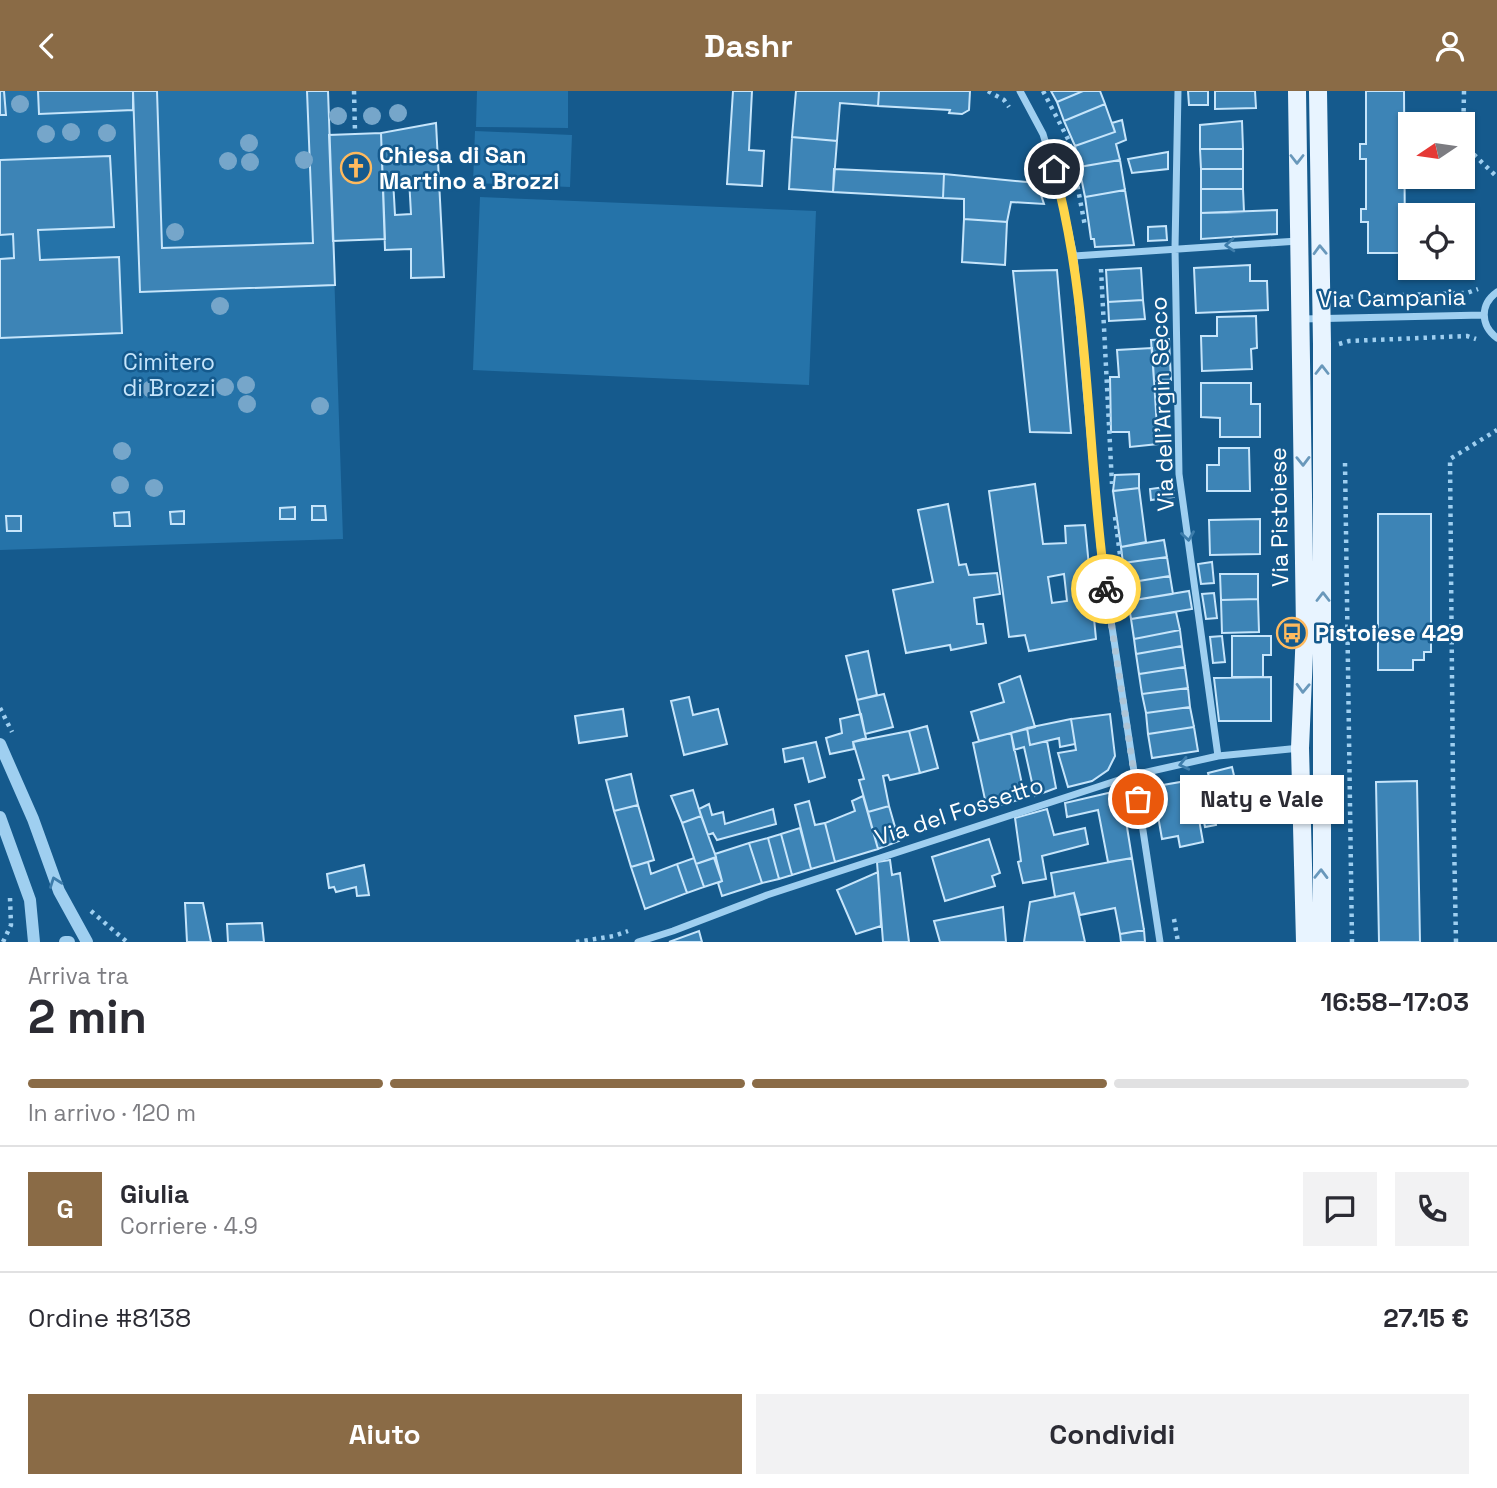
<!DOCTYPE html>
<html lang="it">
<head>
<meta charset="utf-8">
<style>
  body { margin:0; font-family:"Space Grotesk",sans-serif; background:#f2f2f3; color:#2b2b33; height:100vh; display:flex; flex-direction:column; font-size:26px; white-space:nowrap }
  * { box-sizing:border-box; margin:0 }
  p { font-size:23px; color:#7c7c81 }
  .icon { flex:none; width:38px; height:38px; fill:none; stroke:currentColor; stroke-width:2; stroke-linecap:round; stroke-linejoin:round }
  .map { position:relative; height:851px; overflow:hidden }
  .drawer { display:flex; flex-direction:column; background:#fff; flex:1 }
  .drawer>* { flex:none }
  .needle { width:46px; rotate:257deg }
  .controls { position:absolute; left:1398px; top:21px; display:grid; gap:14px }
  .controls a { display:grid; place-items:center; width:77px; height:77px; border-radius:0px; background:#fff; box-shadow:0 2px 5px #0004; font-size:35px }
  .pin { position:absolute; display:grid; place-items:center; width:60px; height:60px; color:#fff; margin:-30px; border:4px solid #fff; border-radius:50%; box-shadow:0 2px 7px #0007 }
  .courier { position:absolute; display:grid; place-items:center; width:70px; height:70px; margin:-35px; border:5px solid #ffd54a; border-radius:50%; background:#fff; color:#222; box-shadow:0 2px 9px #0007 }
  .bubble { position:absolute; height:49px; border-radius:0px; background:#fff; box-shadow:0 2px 5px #0004; font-size:23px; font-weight:800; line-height:49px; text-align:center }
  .head em { font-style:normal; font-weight:800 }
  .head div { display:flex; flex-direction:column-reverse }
  .head { display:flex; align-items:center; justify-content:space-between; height:119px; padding:0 28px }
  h1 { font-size:46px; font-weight:800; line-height:52px }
  .bar { display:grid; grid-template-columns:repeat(4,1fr); gap:10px 7px; align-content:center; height:84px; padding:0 28px }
  .bar i { height:9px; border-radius:5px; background:#e1e1e2 }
  .bar .selected { background:#8a6b46 }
  .bar p { grid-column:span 4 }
  .line { display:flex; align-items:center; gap:18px; padding:0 28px; border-top:2px solid #e1e1e2 }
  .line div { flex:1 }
  .round { display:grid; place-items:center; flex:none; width:74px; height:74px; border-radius:0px; background:#f2f2f3 }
  .cta { display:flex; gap:14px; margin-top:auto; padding:14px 28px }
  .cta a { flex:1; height:80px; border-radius:0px; background:#8a6b46; color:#fff; font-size:28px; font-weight:800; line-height:80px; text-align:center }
  .cta a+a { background:#f2f2f3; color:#2b2b33 }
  header { display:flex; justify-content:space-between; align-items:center; height:91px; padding:0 28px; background:#8a6b46; color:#fff; font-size:32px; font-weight:800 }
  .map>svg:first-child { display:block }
  .green { fill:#2573a9 }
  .building { fill:#3d84b6; stroke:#c6e5fb; stroke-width:2; fill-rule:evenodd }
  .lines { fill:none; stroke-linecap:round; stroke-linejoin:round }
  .path { stroke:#9fcff0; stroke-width:4.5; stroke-dasharray:3.5 5; stroke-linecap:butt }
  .minor { stroke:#9fcff0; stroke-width:7 }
  .tertiary { stroke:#9fcff0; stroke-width:12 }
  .primary { stroke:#e8f4ff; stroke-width:18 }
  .tree { fill:#76a6ca }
  .oneway { stroke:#6998bb }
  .oneway2 { stroke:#3e7dab }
  .done { stroke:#adc5d7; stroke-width:7; stroke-dasharray:0 12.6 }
  .route { stroke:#ffd54a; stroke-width:9 }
  .labels { text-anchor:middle; stroke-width:5; stroke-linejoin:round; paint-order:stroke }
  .poi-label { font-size:23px; font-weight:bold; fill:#fff; stroke:#155a8d; text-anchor:start }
  .street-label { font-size:23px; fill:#fff; stroke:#155a8d }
  .park-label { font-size:23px; fill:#c6e5fb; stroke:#155a8d }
</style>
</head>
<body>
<header><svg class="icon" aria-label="back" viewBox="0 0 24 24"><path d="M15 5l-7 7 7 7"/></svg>Dashr<svg class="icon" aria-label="person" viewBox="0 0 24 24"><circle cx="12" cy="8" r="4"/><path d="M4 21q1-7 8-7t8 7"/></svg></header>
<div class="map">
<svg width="1497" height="851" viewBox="0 0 1497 851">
  <rect width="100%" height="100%" fill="#155a8d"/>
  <!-- green -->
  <path class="green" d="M0,0h328l15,448 -343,11z
    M477,0h91v37l-92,-1z
    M475,40l97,4 -2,52 -97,-4z
    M480,106l336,14 -7,174 -336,-15z"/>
  <!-- building -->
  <path class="building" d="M0,0h4l2,24h-6z
    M38,0h95v19l-94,4z
    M133,0h24l5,157 151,-5 -6,-152h21l7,194 -195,7z
    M733,0h19l-3,59 15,1 -2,35 -35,-2z
    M796,0h83l-1,15 -38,-3 -3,38 -45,-4z
    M879,0h91l-1,19 -7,4 -13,-1 1,-3 -72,-4z
    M1051,0h32l-26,11z
    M1083,0h17l5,13 -41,17 -7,-19z
    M1188,0h20v14h-19z
    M1215,0h40l1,17 -41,1z
    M1366,0h38l1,162h-37v-31h-7v-13h5v-50h-6v-15h6z
    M1105,13l10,28 -40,14 -11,-25z
    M1122,29l4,20 -10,4 4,16 -41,7 -4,-21 40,-14 -3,-9z
    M1242,30l1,28h-43v-24z
    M436,32l8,154 -33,1v-29l-26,1 -4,-117zM409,87l2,36 -16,1 -2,-36z
    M381,42l4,106 -52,2 -4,-106z
    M792,46l45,4 -4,51 -44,-3z
    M1200,58h43v20h-42z
    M1168,61v17l-36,4 -4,-14z
    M110,65l4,71 -76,3 2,30 79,-3 3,76 -122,5v-79l14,-1 -1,-24 -13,1v-75z
    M1120,69l5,30 -40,7 -6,-30z
    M834,78l110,5 -1,24 -110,-6z
    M1201,78h42v20h-42z
    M944,83l93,9 7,21 -33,-2 -4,20 -43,-3v-20l-21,-1z
    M1201,98h42l1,23 -43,1z
    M1125,99l9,55 -39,2 -1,-8h-3l-6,-42z
    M1277,119v24l-76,5v-26z
    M964,128l43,3 -2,43 -43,-3z
    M1166,135l1,14 -19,1v-14z
    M1250,174v16h17l1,29 -72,3 -2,-45z
    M1141,177l2,32 -35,2 -2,-32z
    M1057,179l14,163 -41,-1 -17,-161z
    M1143,209l2,19 -36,2 -1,-19z
    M1256,225l1,32 -6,1 1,20 -50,2 -1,-35h16v-19z
    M1169,248l2,41 -17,1 -3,-41z
    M1152,257l6,96 -28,3 -1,-15h-18l-1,-55h9l-2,-27z
    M1201,292h50v21h9v33h-40v-19l-19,-1z
    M1219,357h30l1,43h-43v-26h12z
    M1139,383v14l-26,3 2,-16z
    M1035,393l8,60 23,-1 -1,-17 20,-1 11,114 -67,12 -4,-16 -16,2 -20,-146zM1064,483l3,27 -15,2 -4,-26z
    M1173,395l1,11 -23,3 -1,-11z
    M1139,397l7,54 -25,5 -8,-56z
    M948,413l11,61 7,-1 3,11 28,-2 3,21 -26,4 3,26h6l3,19 -35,7 -1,-5 -44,8 -13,-63 40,-8 -15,-72z
    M312,415h13l1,14h-14z
    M295,416v12h-15v-11z
    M184,420v13h-13l-1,-12z
    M129,421l1,14h-15l-1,-13z
    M1378,423h53v138h-7v8h-11v10h-35z
    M6,425h15v15h-14z
    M1260,428v35l-50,1 -1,-35z
    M1164,449l3,17 -44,6 -2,-16z
    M1167,466l3,19 -44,7 -3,-20z
    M1212,471l2,21 -13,1 -3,-20z
    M1220,483h38v25l-37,1z
    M1170,485l3,18 -45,7 -2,-18z
    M1189,500l3,18 -61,10 -3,-18z
    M1214,502l3,25 -11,1 -4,-25z
    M1258,508l1,33 -37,1 -1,-33z
    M1176,521l4,18 -46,9 -3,-20z
    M1180,539l2,16 -46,8 -2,-15z
    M1222,545l3,26 -12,1 -3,-26z
    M1232,545h39v19h-8v22h-31z
    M1182,555l3,21 -46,7 -3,-20z
    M868,560l9,44 -20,5 -11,-44z
    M1185,576l3,21 -46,6 -3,-20z
    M1020,585l15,51 -56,14 -8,-29 33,-10 -5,-18z
    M1271,586v44h-52l-5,-43z
    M1188,597l2,19 -44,6 -4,-19z
    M884,603l9,33 -28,7 -8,-34z
    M689,606l4,18 25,-6 9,35 -43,11 -13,-54z
    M1190,616l4,20 -46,7 -2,-21z
    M623,618l4,27 -48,7 -4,-27z
    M861,623l5,24 -13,4 1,7 -24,5 -4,-16 16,-5 -2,-14z
    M1110,623l5,42 -7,14 -16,11 -24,6 -10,-34 18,-3 -5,-31z
    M1071,628l4,25 -15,3 -1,-9 -29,7 -3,-17z
    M927,635l11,42 -18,5 -11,-42z
    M1194,636l4,24 -46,7 -4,-24z
    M1027,637l3,17 17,-4 9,47 -21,8 -11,-49 -10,3 -3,-17z
    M909,640l11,42 -30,7 -2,-5 -5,1 6,30 -21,6 -9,-32 5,-1 -11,-37z
    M1011,642l14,65 -38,11 -14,-66z
    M816,651l9,35 -16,5 -6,-24 -18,4 -2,-13z
    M1232,676l4,17 -24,5 -4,-16z
    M631,683l7,31 -24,6 -8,-31z
    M1192,689l11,62 -23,5 -2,-11 -16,3 -8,-46 9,-8z
    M1417,690l3,161h-41l-3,-160z
    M693,699l8,26 -19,7 -11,-27z
    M1121,699l11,68 -24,4 -10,-52 -31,7 -2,-14z
    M863,705l15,53 -43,13 -10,-39 30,-12 -3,-10z
    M809,710l6,24 10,-2 10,39 -24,7 -16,-64z
    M709,713l3,11 11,-3 2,12 48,-15 3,15 -59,16 -4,-7 -5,2 -9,-26z
    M638,714l16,55 -23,7 -17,-56z
    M1213,714l3,20 -11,2 -4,-20z
    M889,715l10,35 -21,8 -10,-37z
    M1047,718l7,26 31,-7 3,16 -46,12 4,23 -23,4 -5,-21 3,-1 -6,-43z
    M701,725l15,41 -20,7 -14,-41z
    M800,737l11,41 -19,6 -11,-41z
    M781,743l11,41 -13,4 -11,-41z
    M768,747l11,41 -17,4 -13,-40z
    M989,748l11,34 -8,3 3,10 -50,15 -13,-44z
    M749,752l13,40 -40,13 -4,-13 4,-2 -7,-27z
    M694,767l10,29 -17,6 -10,-29z
    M714,767l8,23 -18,6 -8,-23z
    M1132,767l12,72 -24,4 -5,-26 -35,7 -6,-22 -19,4 -4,-24z
    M890,769l2,15 8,-2 9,69h-26l-6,-80z
    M648,771l3,12 26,-10 10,29 -42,16 -14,-42z
    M364,774l5,30 -12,1 -1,-9 -20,5 -2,-5 -5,1 -2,-14z
    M878,781l3,54 -25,8 -19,-44z
    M1074,802l11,49h-61l6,-40z
    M185,812h18l8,39h-24z
    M1003,816l3,35h-66l-6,-21z
    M262,832l2,19h-36l-1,-18z
    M1144,839l1,12h-24l-1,-8z
    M699,840l3,11h-33z"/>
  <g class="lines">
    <!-- path -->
    <path class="path" d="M354,0l1,41
      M988,0l16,9 5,7
      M1043,0l26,50 16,85
      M1464,0l-1,53 34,33
      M1101,178l11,215
      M1342,204l2,2 123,-4 11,-4
      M1339,253l10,-3 118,-5 9,3
      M1345,372l7,479
      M1115,426l13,99
      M0,617l12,24
      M91,820l36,31
      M1174,828l4,23
      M3,851l8,-17 -1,-27
      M576,851l38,-6 14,-5
      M1456,851l-3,-157 -3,-326 47,-29"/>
    <!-- minor -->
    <path class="minor" d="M1020,0l23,43 16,53 15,69 27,299 59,387
      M1178,0l-3,157 4,226 39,282
      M1074,165l224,-15
      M1497,201c-17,12 -17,33 0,46
      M1302,228l181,-4
      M638,851l35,-11 94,-36 367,-120 84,-19 82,-8"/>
    <!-- tertiary -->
    <path class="tertiary" d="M0,653l33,75 26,72 28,51
      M0,726l30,83 4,42
      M65,851h4"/>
    <!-- primary -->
    <path class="primary" d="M1297,0l8,539 -5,118 5,194
      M1318,0l4,253v598"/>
  </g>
  <!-- trees -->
  <g class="tree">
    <circle cx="20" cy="13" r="9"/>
    <circle cx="398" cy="22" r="9"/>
    <circle cx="338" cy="25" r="9"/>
    <circle cx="372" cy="25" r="9"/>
    <circle cx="71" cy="41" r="9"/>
    <circle cx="107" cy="42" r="9"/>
    <circle cx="46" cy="43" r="9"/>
    <circle cx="249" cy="52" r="9"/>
    <circle cx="304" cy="69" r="9"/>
    <circle cx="228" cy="70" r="9"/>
    <circle cx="250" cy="71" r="9"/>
    <circle cx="175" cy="141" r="9"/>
    <circle cx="220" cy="215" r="9"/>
    <circle cx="246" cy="294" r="9"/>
    <circle cx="225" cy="296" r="9"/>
    <circle cx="151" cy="298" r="9"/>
    <circle cx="247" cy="313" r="9"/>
    <circle cx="320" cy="315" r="9"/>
    <circle cx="122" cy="360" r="9"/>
    <circle cx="120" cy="394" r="9"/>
    <circle cx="154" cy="397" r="9"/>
  </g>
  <!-- one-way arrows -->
  <defs><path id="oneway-chevron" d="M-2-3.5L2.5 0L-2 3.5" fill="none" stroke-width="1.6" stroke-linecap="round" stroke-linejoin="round" transform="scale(1.75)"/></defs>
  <g class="oneway">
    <use href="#oneway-chevron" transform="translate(1297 68) rotate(90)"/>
    <use href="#oneway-chevron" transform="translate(1320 159) rotate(-92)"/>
    <use href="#oneway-chevron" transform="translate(1322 279) rotate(-90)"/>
    <use href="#oneway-chevron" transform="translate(1303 370) rotate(89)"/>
    <use href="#oneway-chevron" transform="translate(1323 506) rotate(-90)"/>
    <use href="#oneway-chevron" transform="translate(1303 597) rotate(92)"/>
    <use href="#oneway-chevron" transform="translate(1321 783) rotate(-89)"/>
  </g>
  <g class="oneway2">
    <use href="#oneway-chevron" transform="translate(1230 154) rotate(176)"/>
    <use href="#oneway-chevron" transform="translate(1188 445) rotate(82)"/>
    <use href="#oneway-chevron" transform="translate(1184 673) rotate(167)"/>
    <use href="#oneway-chevron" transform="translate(55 791) rotate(-110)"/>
  </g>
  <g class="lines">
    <!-- done -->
    <path class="done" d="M1106,498l32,210"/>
    <!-- route -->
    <path class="route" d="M1054,78c37,137 32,280 52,420"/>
  </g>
  <!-- icons -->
  <defs>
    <g id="church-ring" transform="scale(1.575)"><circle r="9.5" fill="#155a8d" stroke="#ffba5e" stroke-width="1.5"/><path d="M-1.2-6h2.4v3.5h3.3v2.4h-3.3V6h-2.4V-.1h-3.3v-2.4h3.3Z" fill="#ffba5e"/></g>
    <g id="bus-ring" transform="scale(1.575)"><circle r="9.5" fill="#155a8d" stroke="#ffba5e" stroke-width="1.5"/><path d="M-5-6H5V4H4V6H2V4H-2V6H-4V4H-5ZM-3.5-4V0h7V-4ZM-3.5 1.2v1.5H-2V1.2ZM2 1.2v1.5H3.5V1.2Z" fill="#ffba5e"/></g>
  </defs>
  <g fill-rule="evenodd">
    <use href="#church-ring" x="356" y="77"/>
    <use href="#bus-ring" x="1292" y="542"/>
  </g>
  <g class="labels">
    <!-- poi labels -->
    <g class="poi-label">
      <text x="379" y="72">Chiesa di San<tspan x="379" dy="26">Martino a Brozzi</tspan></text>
      <text x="1315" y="550">Pistoiese 429</text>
    </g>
    <!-- street labels -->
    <g class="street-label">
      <text transform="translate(1392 207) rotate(-1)" y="8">Via Campania</text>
      <text transform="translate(1162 313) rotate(-92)" y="8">Via dell'Argin Secco</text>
      <text transform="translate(1279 426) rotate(-91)" y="8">Via Pistoiese</text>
      <text transform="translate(959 720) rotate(-18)" y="8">Via del Fossetto</text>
    </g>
    <!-- park labels -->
    <g class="park-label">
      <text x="169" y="279">Cimitero<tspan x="169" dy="26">di Brozzi</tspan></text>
    </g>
  </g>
</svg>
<div class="controls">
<a><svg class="needle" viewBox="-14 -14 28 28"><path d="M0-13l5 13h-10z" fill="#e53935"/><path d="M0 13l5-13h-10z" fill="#7c7c81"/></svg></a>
<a><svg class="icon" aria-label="locate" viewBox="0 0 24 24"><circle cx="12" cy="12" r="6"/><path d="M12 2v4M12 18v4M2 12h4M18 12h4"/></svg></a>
</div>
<div class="pin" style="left:1138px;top:708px;background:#ea580c"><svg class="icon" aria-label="bag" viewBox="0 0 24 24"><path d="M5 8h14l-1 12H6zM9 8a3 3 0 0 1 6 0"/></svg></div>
<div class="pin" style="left:1054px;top:78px;background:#1f2937"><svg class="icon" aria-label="home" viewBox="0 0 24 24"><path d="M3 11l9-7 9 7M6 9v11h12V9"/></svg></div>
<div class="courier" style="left:1106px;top:498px"><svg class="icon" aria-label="bike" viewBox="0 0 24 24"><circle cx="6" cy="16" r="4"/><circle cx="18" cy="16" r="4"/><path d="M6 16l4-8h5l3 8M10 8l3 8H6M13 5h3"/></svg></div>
<div class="bubble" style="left:1180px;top:684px;width:164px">Naty e Vale</div>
</div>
<section class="drawer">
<div class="head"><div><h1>2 min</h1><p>Arriva tra</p></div><em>16:58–17:03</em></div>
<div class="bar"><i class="selected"></i><i class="selected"></i><i class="selected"></i><i></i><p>In arrivo · 120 m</p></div>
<div class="line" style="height:126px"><b class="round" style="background:#8a6b46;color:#fff">G</b><div><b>Giulia</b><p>Corriere · 4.9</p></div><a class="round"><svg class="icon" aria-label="chat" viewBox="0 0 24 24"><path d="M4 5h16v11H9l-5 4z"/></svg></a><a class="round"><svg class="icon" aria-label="phone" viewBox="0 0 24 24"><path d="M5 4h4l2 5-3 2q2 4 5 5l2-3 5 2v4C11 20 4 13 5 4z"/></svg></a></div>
<div class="line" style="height:91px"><div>Ordine #8138</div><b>27.15 €</b></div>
<div class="cta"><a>Aiuto</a><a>Condividi</a></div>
</section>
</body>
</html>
